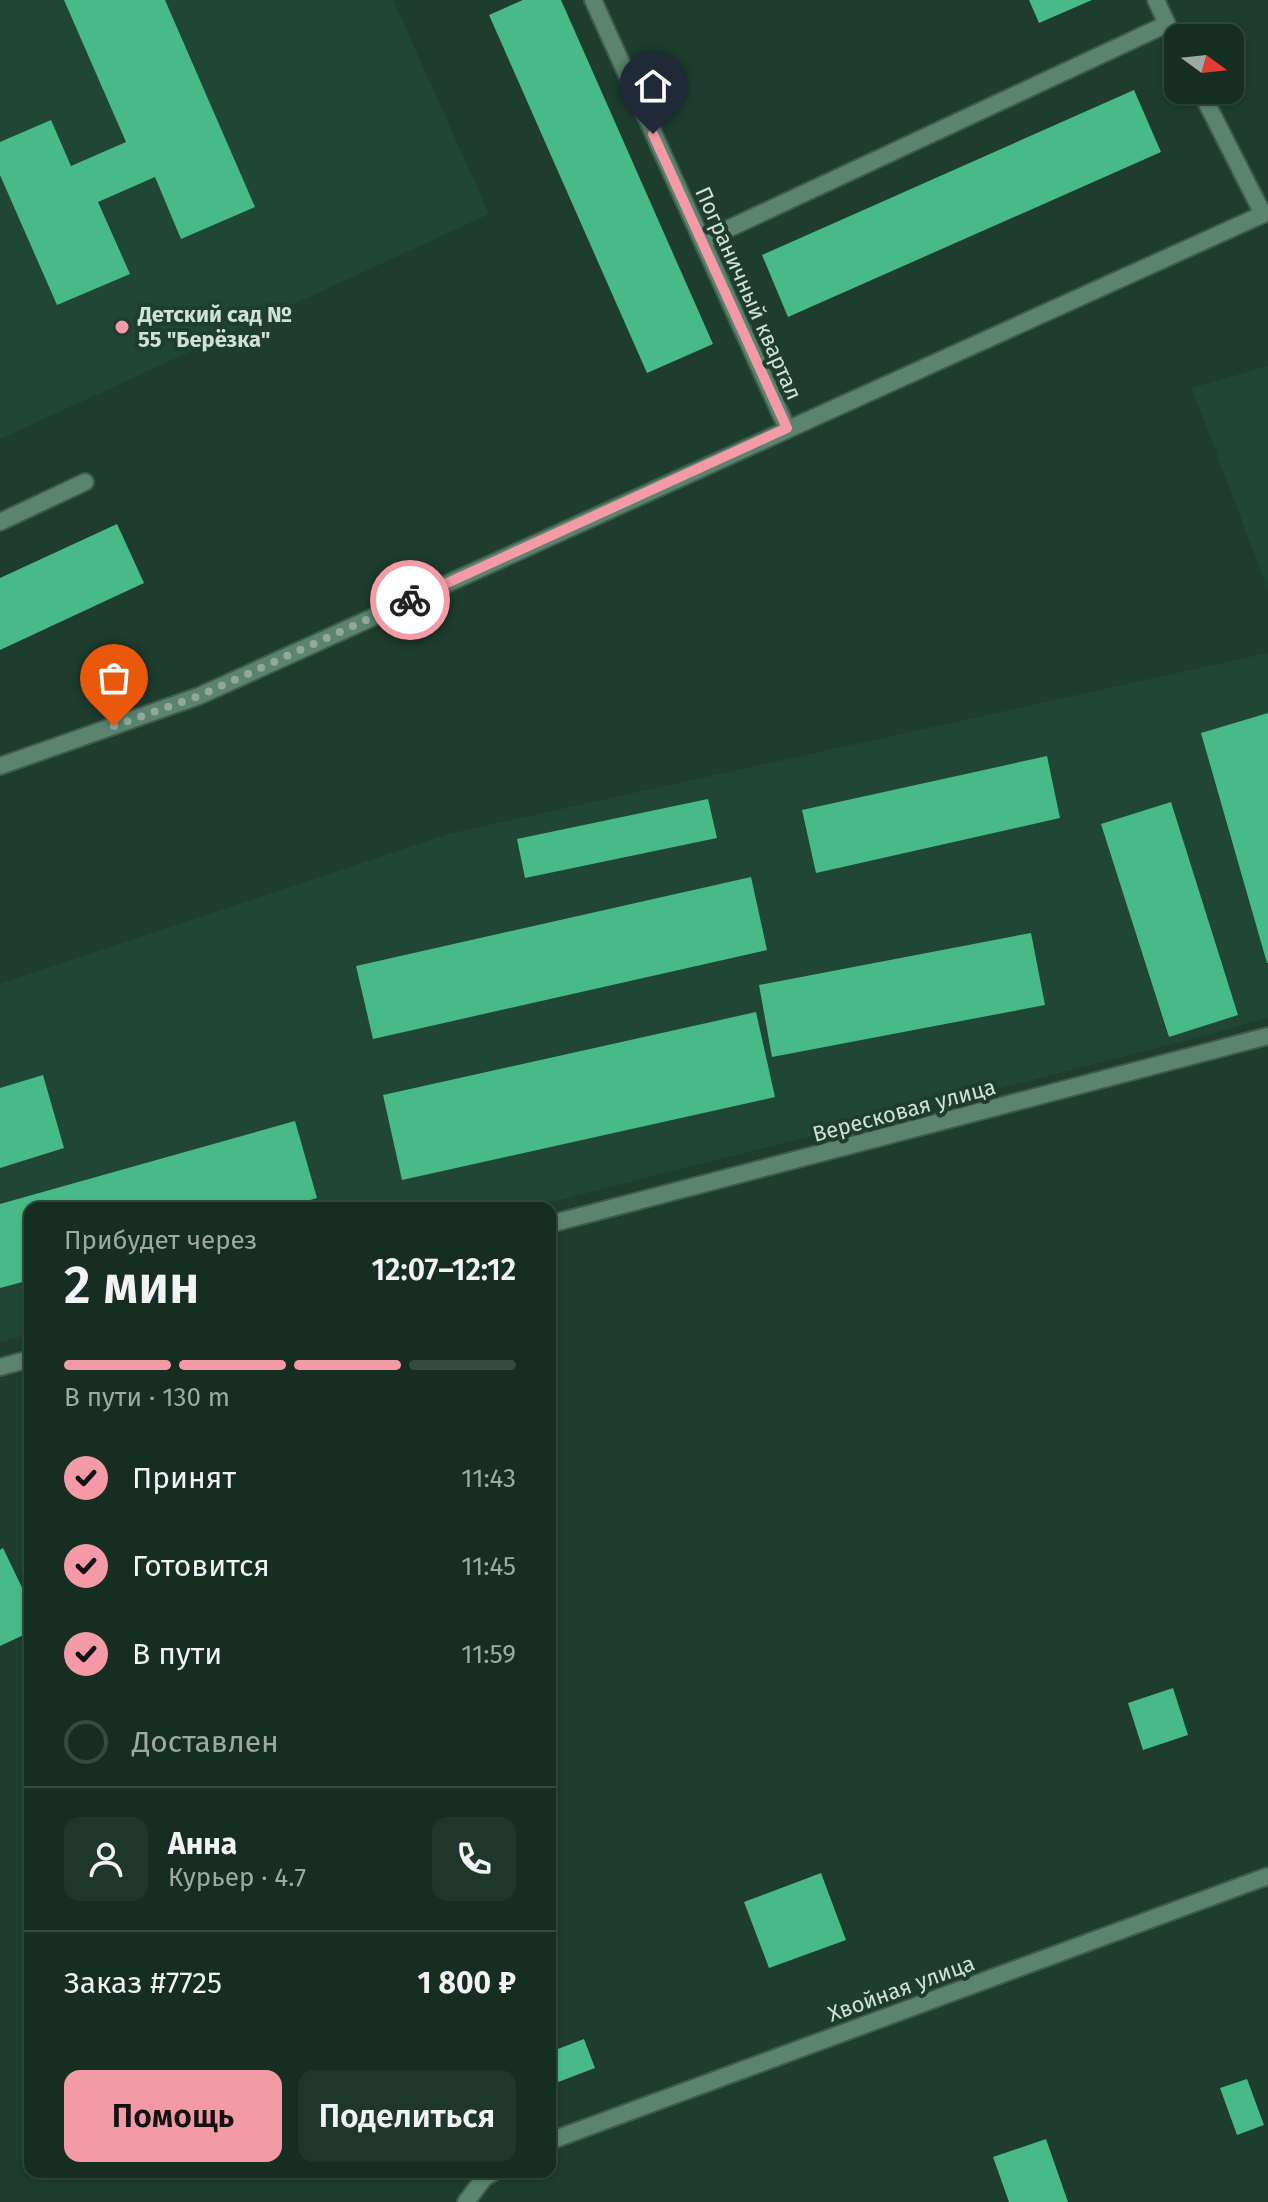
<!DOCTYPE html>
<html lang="ru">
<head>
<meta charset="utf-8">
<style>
  body { margin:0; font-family:"Fira Sans",sans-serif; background:#1f362a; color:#f1f3f6; height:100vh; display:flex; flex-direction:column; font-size:30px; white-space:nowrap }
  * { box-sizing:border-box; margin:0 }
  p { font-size:26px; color:#9ea8a5 }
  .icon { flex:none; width:44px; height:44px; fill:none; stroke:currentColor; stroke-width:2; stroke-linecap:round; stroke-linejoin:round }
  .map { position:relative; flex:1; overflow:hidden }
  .drawer { position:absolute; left:24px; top:1202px; width:532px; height:976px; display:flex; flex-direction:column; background:#162e22; border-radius:16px; box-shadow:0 2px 6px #0004,0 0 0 2px #354a40 }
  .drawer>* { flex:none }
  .needle { width:52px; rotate:105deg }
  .buttons { position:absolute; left:1164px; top:24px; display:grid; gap:16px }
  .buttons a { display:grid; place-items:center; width:80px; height:80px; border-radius:16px; background:#162e22; box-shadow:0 2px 6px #0004,0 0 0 2px #354a40; font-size:40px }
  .pin { position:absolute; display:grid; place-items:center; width:68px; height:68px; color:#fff; margin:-82px -34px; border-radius:50% 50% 50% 0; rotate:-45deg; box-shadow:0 0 8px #0007 }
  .pin .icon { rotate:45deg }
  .courier { position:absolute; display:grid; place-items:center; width:80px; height:80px; margin:-40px; border:6px solid #f49aa6; border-radius:50%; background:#fff; color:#222; box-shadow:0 2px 10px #0007 }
  .summary em { font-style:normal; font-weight:600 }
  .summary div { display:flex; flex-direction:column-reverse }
  .summary { display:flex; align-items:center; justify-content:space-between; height:136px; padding:0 40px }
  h1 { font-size:52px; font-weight:600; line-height:60px }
  .bar { display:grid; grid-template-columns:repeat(4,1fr); gap:12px 8px; align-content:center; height:96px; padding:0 40px }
  .bar i { height:10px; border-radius:6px; background:#354a40 }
  .bar .current { background:#f49aa6 }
  .bar p { grid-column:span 4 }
  .line { display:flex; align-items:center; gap:20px; padding:0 40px; border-top:2px solid #354a40 }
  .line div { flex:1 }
  .round { display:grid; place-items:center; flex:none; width:84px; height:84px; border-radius:16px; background:#1f362a }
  ol { padding:0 40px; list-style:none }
  li { display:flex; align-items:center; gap:24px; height:88px }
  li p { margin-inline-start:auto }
  li .icon { padding:8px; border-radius:50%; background:#f49aa6; color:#111; stroke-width:4 }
  li:last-child { color:#9ea8a5 }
  li i { width:44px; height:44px; border:4px solid #354a40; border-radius:50% }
  .cta { display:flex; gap:16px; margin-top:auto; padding:16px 40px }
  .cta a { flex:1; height:92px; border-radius:16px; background:#f49aa6; color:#111; font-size:32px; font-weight:600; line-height:92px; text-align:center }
  .cta a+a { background:#1f362a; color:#f1f3f6 }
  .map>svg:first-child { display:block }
  .built { fill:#204735 }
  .building { fill:#47ba88 }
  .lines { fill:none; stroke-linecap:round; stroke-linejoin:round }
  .lane-casing { stroke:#3e5b4d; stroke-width:20 }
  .street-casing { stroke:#3e5b4d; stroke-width:20 }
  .lane { stroke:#5a846e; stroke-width:16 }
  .street { stroke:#5a846e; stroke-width:16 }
  .done { stroke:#92a89c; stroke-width:8; stroke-dasharray:0 14.4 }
  .route { stroke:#f49aa6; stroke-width:10 }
  .poi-dot { fill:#f49aa6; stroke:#1e3d2e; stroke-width:3 }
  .labels { text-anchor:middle; stroke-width:8; stroke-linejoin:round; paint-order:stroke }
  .street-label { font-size:22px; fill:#d0e1d8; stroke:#1e3d2e }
  .poi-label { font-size:22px; font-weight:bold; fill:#d0e1d8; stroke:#1e3d2e; text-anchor:start }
</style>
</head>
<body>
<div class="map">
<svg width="1268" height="2202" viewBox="0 0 1268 2202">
  <rect width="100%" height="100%" fill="#1e3d2e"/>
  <!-- built -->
  <path class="built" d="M0,0h393l96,214 -489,225z
    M1268,366v224l-76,-202z
    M1268,653v365l-95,26 -645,164h-498v126l-30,8v-358l448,-150z"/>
  <!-- building -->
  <path class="building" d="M64,0h101l90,207 -74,32 -26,-62 -57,25 32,72 -73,31 -57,-130v-33l51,-22 20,46 55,-24z
    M523,0h38l152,344 -66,29 -158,-358z
    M1029,0h63l-53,23z
    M1134,90l27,62 -373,165 -26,-62z
    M117,524l27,59 -144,67v-72z
    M1268,713v250h-1l-66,-230z
    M1047,756l13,62 -244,55 -14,-63z
    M708,799l9,39 -192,40 -8,-39z
    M1171,802l67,213 -69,22 -68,-213z
    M751,877l16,73 -394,89 -17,-73z
    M1031,933l14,72 -273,52 -13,-72z
    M756,1012l19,85 -373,83 -19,-85z
    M43,1075l21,73 -64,20v-80z
    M295,1121l22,77 -35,10h-252v72l-30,8v-84z
    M3,1548l27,56v28l-30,14v-96z
    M1173,1688l15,47 -45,15 -15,-47z
    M821,1873l25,67 -77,28 -25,-66z
    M584,2039l11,29 -42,16 -3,-9v-23z
    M1247,2079l17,46 -27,10 -17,-47z
    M1046,2139l22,63h-59l-16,-45z"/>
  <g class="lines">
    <!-- lane casing -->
    <g class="lane-casing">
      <path id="lane" d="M593,0l194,428
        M1167,24l11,23
        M1200,90l63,124
        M702,241l465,-217 -11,-24
        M0,522l85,-40
        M550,2141l718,-265
        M466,2202l18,-24 10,-6"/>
    </g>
    <!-- street casing -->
    <g class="street-casing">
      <path id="street" d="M0,766l199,-70 1069,-484
        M550,1224l718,-188
        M0,1367l30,-8"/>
    </g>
    <!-- lane -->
    <use href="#lane" class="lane"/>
    <!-- street -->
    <use href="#street" class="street"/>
  </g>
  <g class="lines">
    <!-- done -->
    <path class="done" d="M114,726l85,-30 211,-96"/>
    <!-- route -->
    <path class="route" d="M410,600l377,-172 -134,-294"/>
  </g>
  <!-- markers -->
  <circle class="poi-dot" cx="122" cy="327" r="8"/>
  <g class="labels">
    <!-- street labels -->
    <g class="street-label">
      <text transform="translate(749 293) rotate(66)" y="8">Пограничный квартал</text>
      <text transform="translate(904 1110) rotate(-15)" y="8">Вересковая улица</text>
      <text transform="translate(901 1988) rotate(-20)" y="8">Хвойная улица</text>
    </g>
    <!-- poi labels -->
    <g class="poi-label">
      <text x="138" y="322">Детский сад №<tspan x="138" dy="25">55 "Берёзка"</tspan></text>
    </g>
  </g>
</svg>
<div class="buttons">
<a><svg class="needle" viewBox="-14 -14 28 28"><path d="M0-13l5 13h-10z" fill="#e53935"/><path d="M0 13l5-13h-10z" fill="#9ea8a5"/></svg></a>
</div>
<div class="pin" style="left:114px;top:726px;background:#ea580c"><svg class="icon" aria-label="bag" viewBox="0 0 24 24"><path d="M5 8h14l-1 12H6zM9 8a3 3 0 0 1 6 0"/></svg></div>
<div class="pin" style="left:653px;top:134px;background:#1f2937"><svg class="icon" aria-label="home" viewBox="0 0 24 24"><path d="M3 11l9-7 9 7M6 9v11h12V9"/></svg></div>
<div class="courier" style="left:410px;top:600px"><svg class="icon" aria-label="bike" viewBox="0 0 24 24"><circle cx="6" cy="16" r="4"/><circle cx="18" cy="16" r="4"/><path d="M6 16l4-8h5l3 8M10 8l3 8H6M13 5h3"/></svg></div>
<section class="drawer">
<div class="summary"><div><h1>2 мин</h1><p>Прибудет через</p></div><em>12:07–12:12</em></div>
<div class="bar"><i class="current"></i><i class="current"></i><i class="current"></i><i></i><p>В пути · 130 m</p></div>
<ol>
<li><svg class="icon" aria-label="check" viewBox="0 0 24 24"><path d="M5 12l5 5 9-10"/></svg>Принят<p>11:43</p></li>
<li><svg class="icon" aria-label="check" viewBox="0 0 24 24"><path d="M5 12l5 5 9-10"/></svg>Готовится<p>11:45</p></li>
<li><svg class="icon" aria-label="check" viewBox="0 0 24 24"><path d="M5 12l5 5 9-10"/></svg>В пути<p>11:59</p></li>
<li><i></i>Доставлен</li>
</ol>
<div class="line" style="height:144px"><a class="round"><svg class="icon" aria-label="person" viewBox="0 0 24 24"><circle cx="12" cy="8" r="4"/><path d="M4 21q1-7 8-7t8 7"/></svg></a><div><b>Анна</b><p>Курьер · 4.7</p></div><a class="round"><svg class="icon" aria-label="phone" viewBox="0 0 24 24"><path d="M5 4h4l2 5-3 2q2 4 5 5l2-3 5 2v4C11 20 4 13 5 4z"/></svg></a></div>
<div class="line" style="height:104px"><div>Заказ #7725</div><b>1 800 ₽</b></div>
<div class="cta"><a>Помощь</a><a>Поделиться</a></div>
</section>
</div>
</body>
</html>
